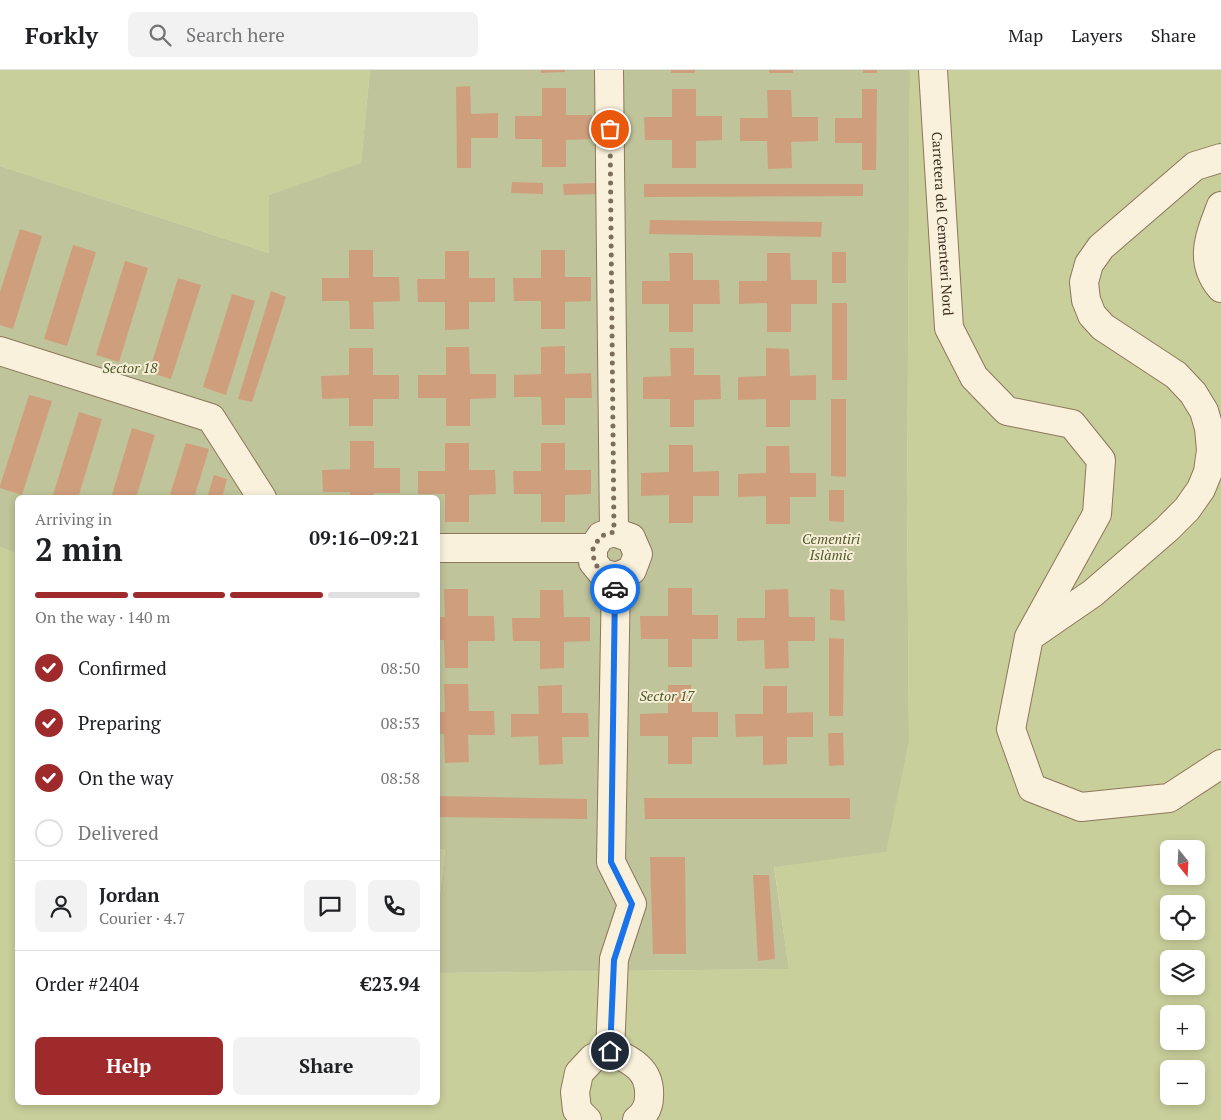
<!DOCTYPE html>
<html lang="en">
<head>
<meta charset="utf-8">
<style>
  body { margin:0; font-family:"PT Serif",serif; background:#f2f2f2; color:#202124; height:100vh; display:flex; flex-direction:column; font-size:19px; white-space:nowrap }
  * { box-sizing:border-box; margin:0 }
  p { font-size:16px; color:#757577 }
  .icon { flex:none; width:28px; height:28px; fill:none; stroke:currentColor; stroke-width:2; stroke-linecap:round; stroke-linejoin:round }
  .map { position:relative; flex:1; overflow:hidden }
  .panel { position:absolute; left:15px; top:425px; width:425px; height:610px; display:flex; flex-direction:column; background:#fff; border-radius:8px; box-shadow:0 2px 8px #0003 }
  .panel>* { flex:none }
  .needle { width:32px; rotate:162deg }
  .controls { position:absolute; left:1160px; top:770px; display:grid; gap:10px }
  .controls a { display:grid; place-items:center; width:45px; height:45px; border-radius:8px; background:#fff; box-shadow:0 2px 8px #0003; font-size:25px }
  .pin { position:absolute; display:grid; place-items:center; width:42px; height:42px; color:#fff; margin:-21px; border:2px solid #fff; border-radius:50%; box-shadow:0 1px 5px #0007 }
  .courier { position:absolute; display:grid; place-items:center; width:50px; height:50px; margin:-25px; border:4px solid #1a73e8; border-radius:50%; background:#fff; color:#222; box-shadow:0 1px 6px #0007 }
  .summary em { font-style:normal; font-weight:800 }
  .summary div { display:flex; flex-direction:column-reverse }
  .summary { display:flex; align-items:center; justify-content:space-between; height:85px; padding:0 20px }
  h1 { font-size:32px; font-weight:800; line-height:38px }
  .bar { display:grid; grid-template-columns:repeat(4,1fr); gap:8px 5px; align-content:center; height:60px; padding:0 20px }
  .bar i { height:6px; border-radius:4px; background:#e0e0e0 }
  .bar .active { background:#9e2a2b }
  .bar p { grid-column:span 4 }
  .line { display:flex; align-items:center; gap:12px; padding:0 20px; border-top:1px solid #e0e0e0 }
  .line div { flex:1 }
  .round { display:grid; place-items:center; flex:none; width:52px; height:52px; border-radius:8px; background:#f2f2f2 }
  ol { padding:0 20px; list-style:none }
  li { display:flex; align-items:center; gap:15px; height:55px }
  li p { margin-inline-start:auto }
  li .icon { padding:5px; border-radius:50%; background:#9e2a2b; color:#fff; stroke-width:4 }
  li:last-child { color:#757577 }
  li i { width:28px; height:28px; border:2px solid #e0e0e0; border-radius:50% }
  .button { display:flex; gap:10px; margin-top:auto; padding:10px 20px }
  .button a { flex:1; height:58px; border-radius:8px; background:#9e2a2b; color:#fff; font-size:20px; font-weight:800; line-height:58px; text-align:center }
  .button a+a { background:#f2f2f2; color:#202124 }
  header { display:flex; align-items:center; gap:30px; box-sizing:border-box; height:70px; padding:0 25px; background:#fff; border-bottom:1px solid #e0e0e0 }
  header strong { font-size:24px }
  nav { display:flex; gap:28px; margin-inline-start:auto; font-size:18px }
  .search { width:350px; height:45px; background:#f2f2f2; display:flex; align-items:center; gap:12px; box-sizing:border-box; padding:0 18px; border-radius:8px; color:#757577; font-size:19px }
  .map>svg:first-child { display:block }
  .green { fill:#c9cf9b; fill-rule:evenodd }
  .cemetery { fill:#bfc49a }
  .building { fill:#cf9f7d }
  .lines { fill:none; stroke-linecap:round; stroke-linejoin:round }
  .minor-casing { stroke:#8d765c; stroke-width:30 }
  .minor { stroke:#faf1dc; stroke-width:28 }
  .done { stroke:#7c6e5b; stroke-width:5; stroke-dasharray:0 9 }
  .route { stroke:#1a73e8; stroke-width:6 }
  .labels { text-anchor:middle; stroke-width:4; stroke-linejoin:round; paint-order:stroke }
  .street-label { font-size:14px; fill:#3d2e20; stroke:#f7eed8 }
  .park-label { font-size:14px; font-style:italic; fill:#4d5a26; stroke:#f7eed8 }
</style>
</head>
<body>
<header>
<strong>Forkly</strong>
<div class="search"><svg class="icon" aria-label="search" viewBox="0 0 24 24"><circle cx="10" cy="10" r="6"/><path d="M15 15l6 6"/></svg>Search here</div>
<nav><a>Map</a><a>Layers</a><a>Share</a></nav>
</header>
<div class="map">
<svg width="1221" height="1050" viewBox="0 0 1221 1050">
  <rect width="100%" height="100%" fill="#f0e4c8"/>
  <!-- green -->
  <path class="green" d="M0,0h370l-9,94 -92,31v58l-269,-87z
    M910,0h311v1050h-1221v-573l18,6v549h420v-129l351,-4 -15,-103 111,-14 24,-110 -2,-241zM1169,779h27v27h-27zM1169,834h27v27h-27zM1169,889h27v27h-27zM1169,944h27v27h-27zM1169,999h27v27h-27z
    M438,779l7,1 -7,61z"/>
  <!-- cemetery -->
  <path class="cemetery" d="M370,0h540l-3,431 2,241 -23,110 -112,15 15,102 -351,4v-62l7,-61 -7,-1v-351h-420l-1,55 -17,-6v-381l269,87v-58l92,-32z"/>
  <!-- building -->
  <path class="building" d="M541,0h24v2l-24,1z
    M671,0h24v3h-24z
    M769,0h24v3h-24z
    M863,0h14v3h-14z
    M470,16l1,28 27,-1v25h-27v30h-14l-1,-81z
    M542,18h24v27h26v24l-26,1v27h-24v-28h-27v-23h27z
    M672,19h24v27h26v24l-26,1v27h-24v-28h-27l-1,-23h28z
    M862,19h15l-1,81h-14v-27h-27v-25h27z
    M767,20h24l1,27h26v24l-27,1 1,26 -24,1 -1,-28h-27v-23h28z
    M512,112l31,1v11l-32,-1z
    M597,113v11l-33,1 -1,-11z
    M644,114h219v12l-219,1z
    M650,150l172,2 -1,15 -172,-3z
    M20,159l22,7 -29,93 -13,-4v-33z
    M73,175l23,7 -29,94 -23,-7z
    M349,180h24v27h26l1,24 -27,1 1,27h-24l-1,-28h-27v-23h27z
    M541,180h24v27h26v24l-26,1v27h-24v-28h-27l-1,-23h28z
    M445,181h24v27h26v24h-26v27l-24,1v-28h-27l-1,-23h28z
    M832,182h14v31h-14z
    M669,183h24v27h26l1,24h-27v28h-24v-28h-27v-23h28z
    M767,183h23l1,27h26v24h-26v28h-24v-29l-28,1v-23h28z
    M125,191l23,7 -29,94 -23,-7z
    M178,208l23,7 -30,94 -22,-7z
    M271,221l15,6 -34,105 -14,-3z
    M232,224l23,7 -29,94 -23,-8z
    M832,233h15v77h-15z
    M565,276v28l26,-1 1,25h-27v27h-23l-1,-28h-27v-22l27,-1v-27z
    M446,277h23l1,27h26v24l-26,1v27h-24v-28h-28v-23h28z
    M349,278h24v27h26v24h-26v27h-24v-28l-27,1 -1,-23 28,-1z
    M670,278h24v27h26l1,24 -27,1v27h-24v-28h-27v-22l28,-1z
    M766,278l23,1 1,27 26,-1v25h-26v27h-24v-28l-28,1v-23l28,-1z
    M29,325l23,6 -30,94 -22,-7v-2z
    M831,329h15v78l-15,-1z
    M79,342l23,7 -24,79h-26z
    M132,358l23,7 -19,63h-25z
    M350,371h24v27h26v25h-26v5h-24v-6h-27l-1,-22 28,-1z
    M186,373l23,6 -15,49h-25z
    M445,373h24v27h26l1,24 -27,1v27h-24v-28h-27v-23h27z
    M541,373h24v27h26v24l-26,1v27h-24v-28h-27l-1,-23h28z
    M669,375h24v27l26,-1v25h-26v27h-24v-28l-28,1v-23l28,-1z
    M766,376h23l1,27h26v24h-26v27h-24v-28l-28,1v-23l28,-1z
    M214,405l13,4 -5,19h-15z
    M829,420h15v32l-15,-1z
    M668,518h24v27h26v24h-26v28h-24v-28h-27l-1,-23h28z
    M444,519h24v27h26l1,25h-27v27h-23l-1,-28h-6v-23h7z
    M788,519l1,28h26v24h-27l1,27 -24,1 -1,-29 -27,1v-23h28v-28z
    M830,519l14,1 1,31 -15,-1z
    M540,520h23l1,27h26v24l-26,1v26l-24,1v-28h-27l-1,-23h28z
    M829,568l15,1 -1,77h-14z
    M444,614h24l1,27h25l1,24h-27l1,27 -24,1 -1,-29h-6v-22h7z
    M562,615v28h26l1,24h-27l1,27 -24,1 -1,-29 -27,1v-23h28l-1,-28z
    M668,615h23l1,27h26v25h-26v27h-24v-28h-28v-22l28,-1z
    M763,616h24v27l26,-1v25h-26v27l-24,1v-29l-27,1 -1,-23h28z
    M828,663h15l1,32 -15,1z
    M438,726l149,3v20l-149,-2z
    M644,728h206v21h-205z
    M650,787h35l1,97h-33z
    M753,805h16l6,84 -17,2z"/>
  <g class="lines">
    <!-- minor casing -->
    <g class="minor-casing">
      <g id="minor">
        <path d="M609,0l5,462"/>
        <path id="s1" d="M933,0l16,258 25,49 33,34 65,13 29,36 -4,54 -68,123 -18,92 21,59 49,19 88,-9 52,-34"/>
        <path d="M1221,136c-11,29 -23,55 0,82"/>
        <path d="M0,281l211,67 51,80"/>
        <path d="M614,462l17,6 7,16 -6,16 -16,7 -14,-4 -9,-11v-14l8,-12z"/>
        <path d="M438,478h155"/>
        <path d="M1035,563l58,-40 74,-64 20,-20 14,-20 7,-17 3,-22 -2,-22 -5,-17 -11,-18 -17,-18 -73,-48 -11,-12 -6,-15 -2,-18 5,-18 12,-17 94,-81 26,-8"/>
        <path d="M610,981l4,-92 18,-55 -21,-42 5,-285"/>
        <path d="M587,1050l-10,-10 -2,-18 4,-19 14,-15 17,-7c22,9 41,19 39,46 0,9 -4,17 -12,23"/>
      </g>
    </g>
    <!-- minor -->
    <use href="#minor" class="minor"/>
  </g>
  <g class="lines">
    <!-- done -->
    <path class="done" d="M610,59l4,403 -13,4 -8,12 1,14 8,11 14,4 -1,12"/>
    <!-- route -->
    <path class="route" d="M610,981l4,-91 18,-56 -21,-42 4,-273"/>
  </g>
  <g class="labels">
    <!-- street labels -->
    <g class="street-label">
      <text dy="5" stroke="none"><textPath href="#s1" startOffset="154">Carretera del Cementeri Nord</textPath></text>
    </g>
    <!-- park labels -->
    <g class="park-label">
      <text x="130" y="303">Sector 18</text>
      <text x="831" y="474">Cementiri<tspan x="831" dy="16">Islàmic</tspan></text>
      <text x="667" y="631">Sector 17</text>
    </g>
  </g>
</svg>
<div class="controls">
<a><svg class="needle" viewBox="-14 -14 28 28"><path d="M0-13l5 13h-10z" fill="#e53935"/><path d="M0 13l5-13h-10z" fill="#757577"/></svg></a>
<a><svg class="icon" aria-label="locate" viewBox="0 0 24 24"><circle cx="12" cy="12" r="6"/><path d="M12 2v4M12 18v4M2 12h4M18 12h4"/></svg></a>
<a><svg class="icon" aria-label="layers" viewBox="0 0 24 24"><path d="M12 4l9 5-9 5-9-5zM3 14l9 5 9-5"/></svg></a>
<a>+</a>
<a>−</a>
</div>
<div class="pin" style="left:610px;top:59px;background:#ea580c"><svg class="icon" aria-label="bag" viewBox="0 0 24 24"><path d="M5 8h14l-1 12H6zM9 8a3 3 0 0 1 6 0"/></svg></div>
<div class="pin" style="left:610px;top:981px;background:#1f2937"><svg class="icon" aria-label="home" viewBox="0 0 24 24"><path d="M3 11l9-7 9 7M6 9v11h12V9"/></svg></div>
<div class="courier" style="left:615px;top:519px"><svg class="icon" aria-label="car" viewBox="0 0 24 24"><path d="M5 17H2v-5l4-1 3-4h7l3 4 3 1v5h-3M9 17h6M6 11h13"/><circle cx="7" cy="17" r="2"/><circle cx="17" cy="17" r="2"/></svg></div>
<section class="panel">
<div class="summary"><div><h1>2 min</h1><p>Arriving in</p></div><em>09:16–09:21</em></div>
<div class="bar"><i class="active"></i><i class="active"></i><i class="active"></i><i></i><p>On the way · 140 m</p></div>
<ol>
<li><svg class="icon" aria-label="check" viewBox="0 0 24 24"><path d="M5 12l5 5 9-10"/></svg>Confirmed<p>08:50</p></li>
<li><svg class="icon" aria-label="check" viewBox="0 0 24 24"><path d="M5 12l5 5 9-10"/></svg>Preparing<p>08:53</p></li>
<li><svg class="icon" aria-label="check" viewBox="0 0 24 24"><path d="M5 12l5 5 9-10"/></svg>On the way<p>08:58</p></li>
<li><i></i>Delivered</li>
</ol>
<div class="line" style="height:90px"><a class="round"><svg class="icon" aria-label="person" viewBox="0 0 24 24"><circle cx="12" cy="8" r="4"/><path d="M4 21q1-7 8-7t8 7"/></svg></a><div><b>Jordan</b><p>Courier · 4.7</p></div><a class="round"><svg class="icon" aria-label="chat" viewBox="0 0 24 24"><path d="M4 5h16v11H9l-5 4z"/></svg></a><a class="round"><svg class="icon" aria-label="phone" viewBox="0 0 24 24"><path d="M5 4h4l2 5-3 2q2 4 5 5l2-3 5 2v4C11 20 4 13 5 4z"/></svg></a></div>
<div class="line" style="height:65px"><div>Order #2404</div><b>€23.94</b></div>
<div class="button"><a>Help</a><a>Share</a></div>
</section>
</div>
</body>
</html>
